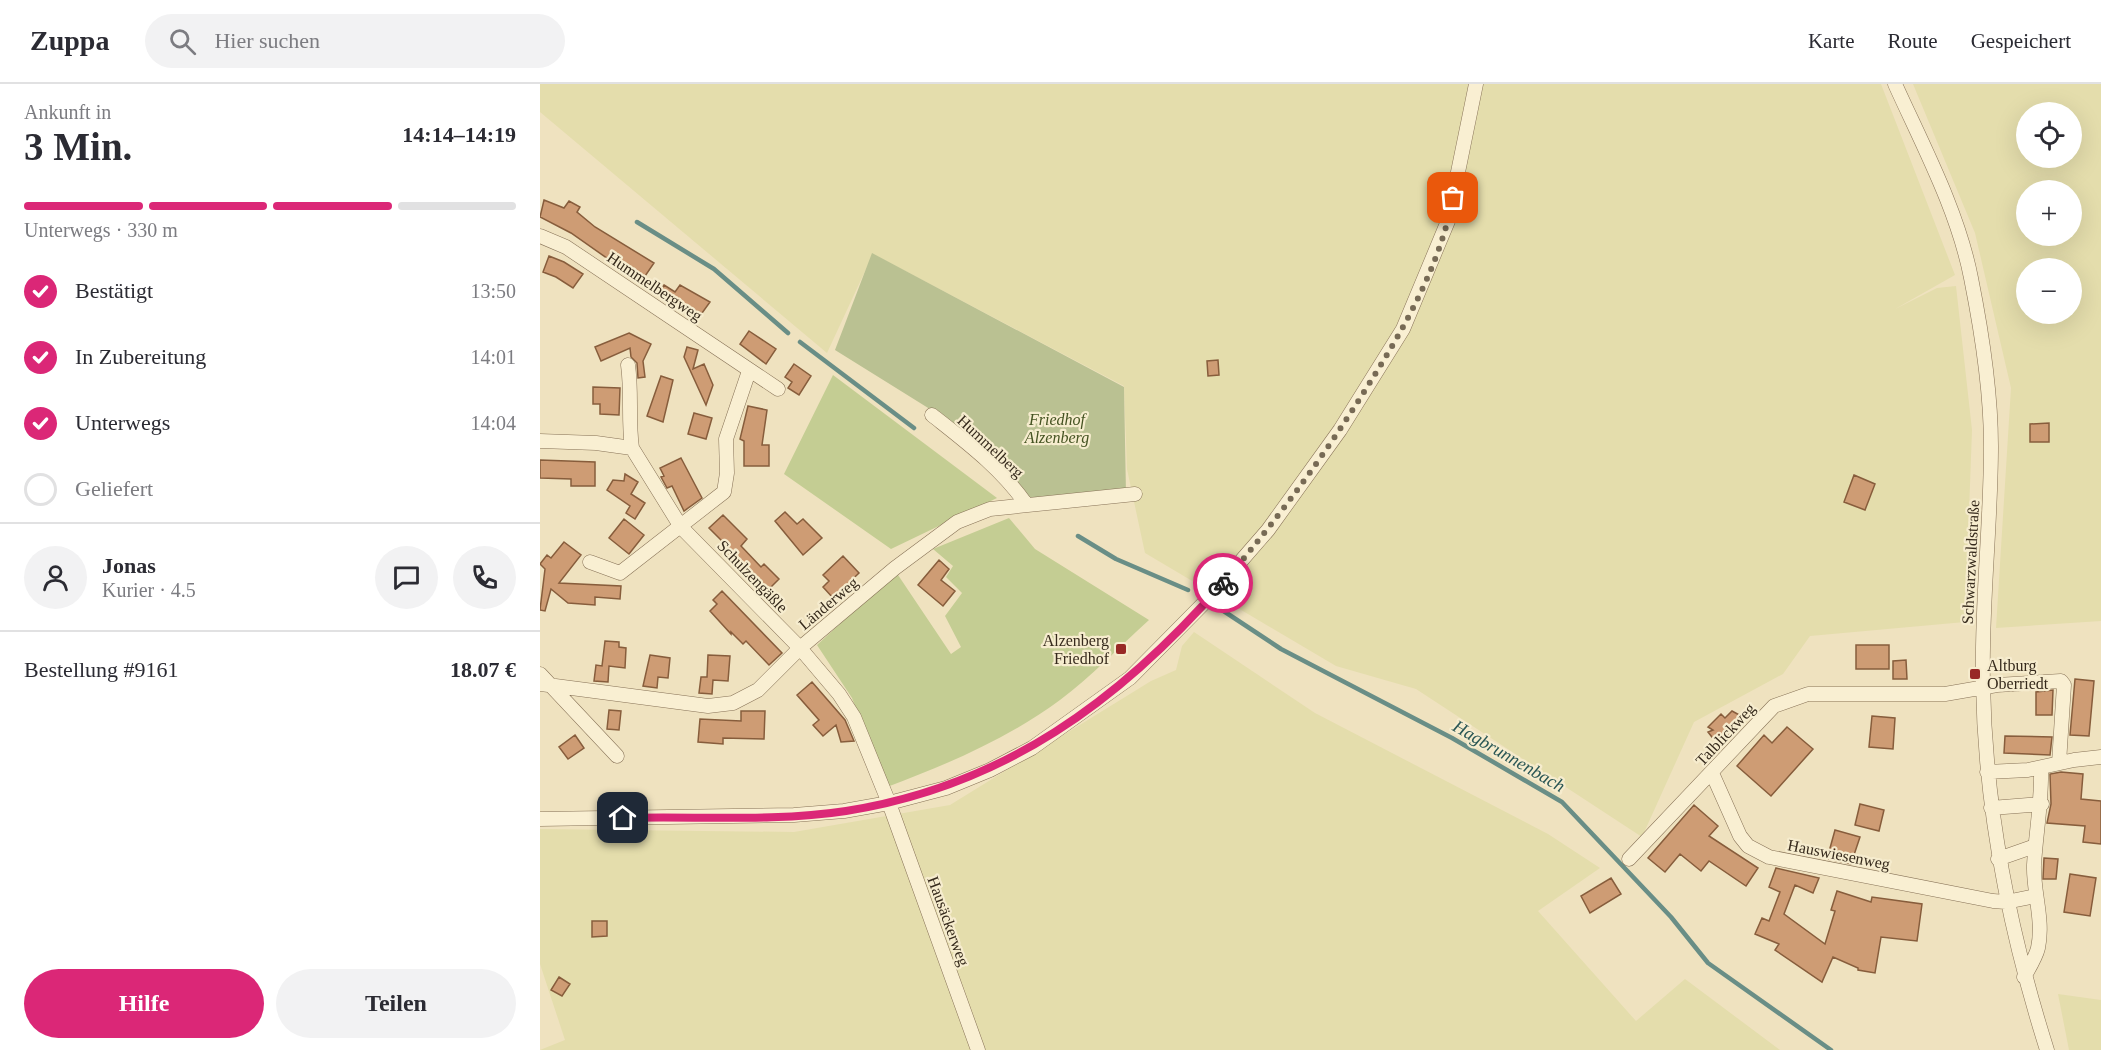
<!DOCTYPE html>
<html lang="de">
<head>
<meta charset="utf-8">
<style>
  body { margin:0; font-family:"Times New Roman",serif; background:#f2f2f3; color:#2b2b33; height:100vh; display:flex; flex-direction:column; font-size:22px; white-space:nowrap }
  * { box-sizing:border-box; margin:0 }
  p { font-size:20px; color:#7c7c81 }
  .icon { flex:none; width:33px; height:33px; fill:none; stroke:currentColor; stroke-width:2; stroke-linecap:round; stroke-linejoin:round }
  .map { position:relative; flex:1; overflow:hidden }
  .drawer { display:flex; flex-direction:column; background:#fff; width:540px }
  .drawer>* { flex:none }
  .tools { position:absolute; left:1476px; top:18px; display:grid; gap:12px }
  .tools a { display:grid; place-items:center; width:66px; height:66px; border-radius:50%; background:#fff; box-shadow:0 6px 24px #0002; font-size:30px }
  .pin { position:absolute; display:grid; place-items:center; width:51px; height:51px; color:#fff; margin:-26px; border-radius:12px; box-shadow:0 3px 9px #0006 }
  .courier { position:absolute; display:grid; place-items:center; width:60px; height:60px; margin:-30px; border:4px solid #db2777; border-radius:50%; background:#fff; color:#222; box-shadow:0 2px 8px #0007 }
  .summary em { font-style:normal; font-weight:600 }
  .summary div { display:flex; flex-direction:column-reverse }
  .summary { display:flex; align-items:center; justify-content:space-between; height:102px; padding:0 24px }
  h1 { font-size:39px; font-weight:600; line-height:45px }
  .bar { display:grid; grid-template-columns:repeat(4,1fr); gap:9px 6px; align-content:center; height:72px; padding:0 24px }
  .bar i { height:8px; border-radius:4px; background:#e1e1e2 }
  .bar .on { background:#db2777 }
  .bar p { grid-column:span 4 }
  .line { display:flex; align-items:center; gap:15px; padding:0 24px; border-top:2px solid #e1e1e2 }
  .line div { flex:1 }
  .round { display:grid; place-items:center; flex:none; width:63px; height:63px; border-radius:32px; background:#f2f2f3 }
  ol { padding:0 24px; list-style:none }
  li { display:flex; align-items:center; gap:18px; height:66px }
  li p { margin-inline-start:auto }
  li .icon { padding:6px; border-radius:50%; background:#db2777; color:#fff; stroke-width:4 }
  li:last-child { color:#7c7c81 }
  li i { width:33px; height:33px; border:3px solid #e1e1e2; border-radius:50% }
  .button { display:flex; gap:12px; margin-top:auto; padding:12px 24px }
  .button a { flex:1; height:69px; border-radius:36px; background:#db2777; color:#fff; font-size:24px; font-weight:600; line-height:69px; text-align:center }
  .button a+a { background:#f2f2f3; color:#2b2b33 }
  header { display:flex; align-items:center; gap:36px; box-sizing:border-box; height:84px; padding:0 30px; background:#fff; border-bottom:2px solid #e1e1e2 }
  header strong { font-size:28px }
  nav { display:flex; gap:33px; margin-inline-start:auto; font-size:21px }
  .search { width:420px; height:54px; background:#f2f2f3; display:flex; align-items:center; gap:15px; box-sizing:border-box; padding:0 21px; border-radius:33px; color:#7c7c81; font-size:22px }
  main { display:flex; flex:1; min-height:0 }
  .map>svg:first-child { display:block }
  .farmland { fill:#e4ddac; fill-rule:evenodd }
  .green { fill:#c4cd93 }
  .cemetery { fill:#bac192 }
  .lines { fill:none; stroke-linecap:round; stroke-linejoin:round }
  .stream { stroke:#698e86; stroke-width:4.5 }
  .building { fill:#ce9c74; stroke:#875d3c; stroke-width:1.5 }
  .minor-casing { stroke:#877257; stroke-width:15 }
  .minor { stroke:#f9efd2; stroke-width:14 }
  .done { stroke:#776a55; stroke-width:6; stroke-dasharray:0 10.8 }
  .route { stroke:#db2777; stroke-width:8 }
  .poi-dot { fill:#982926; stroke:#f6ecce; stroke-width:2 }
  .labels { text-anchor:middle; stroke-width:4.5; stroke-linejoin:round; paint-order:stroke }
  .street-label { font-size:16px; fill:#362a1c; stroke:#f6ecce }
  .park-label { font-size:16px; font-style:italic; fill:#455322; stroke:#f6ecce }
  .poi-label { font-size:16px; fill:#362a1c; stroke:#f6ecce; text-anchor:end }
  .water-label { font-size:18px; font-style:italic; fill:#2b5755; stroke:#f6ecce }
</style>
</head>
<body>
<header>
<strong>Zuppa</strong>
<div class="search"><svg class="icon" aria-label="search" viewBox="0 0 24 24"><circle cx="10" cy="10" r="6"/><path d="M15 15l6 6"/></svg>Hier suchen</div>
<nav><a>Karte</a><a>Route</a><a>Gespeichert</a></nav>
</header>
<main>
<section class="drawer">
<div class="summary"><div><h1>3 Min.</h1><p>Ankunft in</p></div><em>14:14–14:19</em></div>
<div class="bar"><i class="on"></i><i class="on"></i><i class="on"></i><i></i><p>Unterwegs · 330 m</p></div>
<ol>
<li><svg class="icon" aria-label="check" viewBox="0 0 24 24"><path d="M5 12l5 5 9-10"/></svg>Bestätigt<p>13:50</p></li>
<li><svg class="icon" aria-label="check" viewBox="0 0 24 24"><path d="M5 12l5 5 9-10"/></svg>In Zubereitung<p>14:01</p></li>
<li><svg class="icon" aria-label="check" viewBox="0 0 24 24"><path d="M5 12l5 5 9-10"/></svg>Unterwegs<p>14:04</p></li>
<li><i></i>Geliefert</li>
</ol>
<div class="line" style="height:108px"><a class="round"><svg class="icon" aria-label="person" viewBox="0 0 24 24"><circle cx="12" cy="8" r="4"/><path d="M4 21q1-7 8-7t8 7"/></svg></a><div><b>Jonas</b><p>Kurier · 4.5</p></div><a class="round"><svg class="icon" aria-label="chat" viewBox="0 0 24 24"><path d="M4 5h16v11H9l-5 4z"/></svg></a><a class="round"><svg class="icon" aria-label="phone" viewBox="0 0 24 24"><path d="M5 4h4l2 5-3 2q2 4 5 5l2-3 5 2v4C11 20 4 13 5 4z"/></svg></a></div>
<div class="line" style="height:78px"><div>Bestellung #9161</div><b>18.07 €</b></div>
<div class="button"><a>Hilfe</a><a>Teilen</a></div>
</section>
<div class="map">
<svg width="1561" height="966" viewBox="0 0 1561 966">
  <rect width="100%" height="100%" fill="#efe2bf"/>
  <!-- farmland -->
  <path class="farmland" d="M0,0h1341l74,191 -60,34 42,-21 19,-2 16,144 -7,192 -155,14 -27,38 -89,48 -52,115 -226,-148 -80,-23 -191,-113 -18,-84 -3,-83 -251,-132 -46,99 -287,-241z
    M1373,0h188v537l-105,7 15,-240 -36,-155zM1486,28h46v46h-46zM1486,106h46v46h-46zM1486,184h46v46h-46z
    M654,548l121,81 233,121 52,34 -62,43 98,110 49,-42 95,71h-1240l25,-10 -25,-76v-135l254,3 156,-27 201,-124 25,-11 6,-24z
    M1518,910l43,6v50h-32z"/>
  <!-- green -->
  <path class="green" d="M293,291l164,123 -106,51 -107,-75z
    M469,434l26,31 114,71c-29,26 -58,57 -89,80 -53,39 -112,64 -173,87l-35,-89 -35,-53 79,-73 55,82 10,-7 -16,-31 17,-23 -16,-16 7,-11 -20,-17z"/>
  <!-- cemetery -->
  <path class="cemetery" d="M332,169l252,134 2,107 -96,5 -97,-88 -98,-61z"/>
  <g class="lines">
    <!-- stream -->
    <path class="stream" d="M97,138l77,47 74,64
      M260,258l114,86
      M538,452l38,23 72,31
      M676,522l65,43 171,89 110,64 109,115 37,46 123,87"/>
  </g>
  <!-- building -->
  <path class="building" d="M4,116l20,8 5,-7 11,6 -3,5 18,15 59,36 -13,19 -70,-49 -31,-16z
    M9,172l15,6 19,12 -10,14 -17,-11 -13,-5z
    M124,201l11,7 5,-7 30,17 -13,18 -39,-25z
    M209,247l27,18 -10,15 -26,-20z
    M89,249l22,11 -8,17 2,16 -7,1 -1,-15 -6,-6 -1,-9 -29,13 -6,-14z
    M147,263l11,3 -5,19 11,-5 9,21 -7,20 -22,-48z
    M678,276l1,15 -11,1 -1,-15z
    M254,280l17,12 -12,19 -11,-7 4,-6 -7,-5z
    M121,292l12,4 -10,42 -16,-6z
    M53,303l27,1 -1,27 -19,-1v-10h-7z
    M208,322l19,4 -5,35h7v21h-25v-25l-4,-2z
    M154,329l18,5 -6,21 -18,-5z
    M1509,339v19h-19v-18z
    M141,374l21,40 -18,13 -12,-25 -5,2 -6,-11 3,-1 -4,-8z
    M0,376l55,2v24h-24v-7l-31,-1z
    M85,390l13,8 -7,12 14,9 -10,16 -9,-6 4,-7 -23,-16 6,-10 11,1z
    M1314,391l21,9 -10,26 -21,-8z
    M245,428l12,12 6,-5 19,19 -19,17 -28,-34z
    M183,431l24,24 -6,7 20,21 3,-3 15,15 -11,11 -28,-29 -3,2 -12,-12 3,-4 -19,-19z
    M84,435l20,16 -15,19 -20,-16z
    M24,458l17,13 -22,28 62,3 -1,13 -25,-2v8l-27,-2 -17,-14 -6,22 -5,-1 5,-41 -5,-5 7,-9 4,3z
    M303,472l16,17 -26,25 -10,-11 6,-6 -6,-6z
    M399,476l10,9 -8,11 14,11 -12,15 -25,-21z
    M182,507l60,62 -13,12 -23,-24 -3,3 -12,-12v2l-21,-23 7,-7 -4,-4z
    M65,557l14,1v5l7,1 -1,20 -16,-2 -1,16 -14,-1 2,-16 6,1z
    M1316,561h33v24h-33z
    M110,571l20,3 -2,20 -10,-1 -1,11 -14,-2z
    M168,571l22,1 -2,25 -15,-1 -1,14 -13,-1 2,-16h6z
    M1366,576l1,19h-14v-18z
    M1535,595l19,2 -5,55 -19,-1z
    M272,598l33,38 9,21 -13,1 -5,-17 -13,11 -10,-11 6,-5 -22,-25z
    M1513,606l-1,25h-16v-23z
    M69,626l12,1 -2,19 -12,-1z
    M201,627h24l-1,28 -41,-1v6l-25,-2 2,-23 41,2z
    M1192,627l11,6 -24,29 -11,-14 5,-2 -5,-3 13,-13 4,4z
    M1332,632l23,2 -2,31 -24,-2z
    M1247,643l26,22 -42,47 -34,-30 27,-31 8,8z
    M35,651l9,13 -16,11 -9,-12z
    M1465,652l47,1 -2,18 -46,-2z
    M1521,688l22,2 -2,25 20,2v43l-18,-2 2,-16 -38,-3 4,-19 -1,-30z
    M1320,720l24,6 -5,21 -24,-6z
    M1154,721l24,21 -9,10 49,32 -12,18 -37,-25 -8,10 -21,-17 -15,18 -17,-14z
    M1295,746l25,7 -9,27 -24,-5z
    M1504,774l14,1 -2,20h-13z
    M1236,784l43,10 -6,15 -18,-8 -11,29 41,30 10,-33 -4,-1 6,-19 34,11 1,-5 50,7 -5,37 -36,-4 -6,36 -17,-3v-2l-25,-11 -11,25 -47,-32 4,-6 -24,-10 7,-16 7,3 11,-29 -11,-5z
    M1530,790l26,4 -6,38 -26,-4z
    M1071,794l10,16 -31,19 -9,-17z
    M52,837h15v15l-15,1z
    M19,893l11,7 -8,12 -11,-6z"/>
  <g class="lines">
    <!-- minor casing -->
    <g class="minor-casing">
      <path id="minor" d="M1355,0c28,62 63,127 76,194 11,55 20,112 20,168 0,80 -10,159 -8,238 2,126 26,246 64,366
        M0,152l26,11 212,142
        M88,281c4,28 0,55 4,83
        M392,331c34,27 69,53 94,89
        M0,357l56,2 36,5 49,79 119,121 39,46 15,23 35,86 89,247
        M50,478l30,11 104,-81 3,-19 -1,-34 23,-68
        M0,590l77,82
        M0,600l168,22 25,-3 25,-13 42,-42 95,-80 62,-46 33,-13 145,-15
        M1447,688l41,-2 46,-10 27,-3
        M1172,689l28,63 8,10 21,11 224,44 13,1 30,-6
        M1451,724l51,-4
        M0,735l254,-4 50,-4 45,-8 57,-15 44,-18 42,-22 98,-70 78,-79 60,-69 72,-100 63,-101 45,-108 28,-137
        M1089,775l145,-153 34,-12h137l52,-9 64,-4 3,4 -5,78
        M1458,775l37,-13
        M1484,893c5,-9 12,-20 14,-29 6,-28 -5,-56 -4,-83 2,-33 8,-64 7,-97"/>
    </g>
    <!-- minor -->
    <use href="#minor" class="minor"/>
  </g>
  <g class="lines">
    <!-- done -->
    <path class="done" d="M683,499c54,-63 102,-128 146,-199 36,-57 71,-119 84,-186"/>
    <!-- route -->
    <path class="route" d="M83,734c73,-2 152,4 223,-7 158,-25 274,-110 377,-228"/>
  </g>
  <!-- markers -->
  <g class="poi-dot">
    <rect x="575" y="559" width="12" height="12" rx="3"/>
    <rect x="1429" y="584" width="12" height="12" rx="3"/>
  </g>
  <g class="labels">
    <!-- street labels -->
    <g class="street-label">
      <text transform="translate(115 202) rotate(34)" y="6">Hummelbergweg</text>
      <text transform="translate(451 362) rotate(43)" y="6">Hummelberg</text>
      <text transform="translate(1430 478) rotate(-87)" y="6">Schwarzwaldstraße</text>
      <text transform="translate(213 492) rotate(46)" y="6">Schulzengäßle</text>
      <text transform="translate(288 519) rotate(-40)" y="6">Länderweg</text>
      <text transform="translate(1185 650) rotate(-47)" y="6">Talblickweg</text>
      <text transform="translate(1299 770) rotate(11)" y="6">Hauswiesenweg</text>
      <text transform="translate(409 837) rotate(70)" y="6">Hausäckerweg</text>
    </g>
    <!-- park labels -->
    <g class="park-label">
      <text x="517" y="341">Friedhof<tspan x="517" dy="18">Alzenberg</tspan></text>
    </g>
    <!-- poi labels -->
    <g class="poi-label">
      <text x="569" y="562">Alzenberg<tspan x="569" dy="18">Friedhof</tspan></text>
      <text x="1447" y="587" text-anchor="start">Altburg<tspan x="1447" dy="18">Oberriedt</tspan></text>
    </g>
    <!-- water labels -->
    <g class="water-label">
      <text transform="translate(969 672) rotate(30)" y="6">Hagbrunnenbach</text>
    </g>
  </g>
</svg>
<div class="tools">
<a><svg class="icon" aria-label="locate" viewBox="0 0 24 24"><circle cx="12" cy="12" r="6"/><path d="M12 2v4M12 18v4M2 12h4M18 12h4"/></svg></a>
<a>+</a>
<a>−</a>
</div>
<div class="pin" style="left:913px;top:114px;background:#ea580c"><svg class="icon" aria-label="bag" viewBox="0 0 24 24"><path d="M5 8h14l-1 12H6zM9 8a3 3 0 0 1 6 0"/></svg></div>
<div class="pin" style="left:83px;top:734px;background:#1f2937"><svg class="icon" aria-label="home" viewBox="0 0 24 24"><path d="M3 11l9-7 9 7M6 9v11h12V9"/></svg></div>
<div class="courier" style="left:683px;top:499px"><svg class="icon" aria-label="bike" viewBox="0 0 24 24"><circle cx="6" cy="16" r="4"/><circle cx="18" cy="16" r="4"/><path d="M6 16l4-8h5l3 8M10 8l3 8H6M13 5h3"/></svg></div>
</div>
</main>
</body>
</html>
